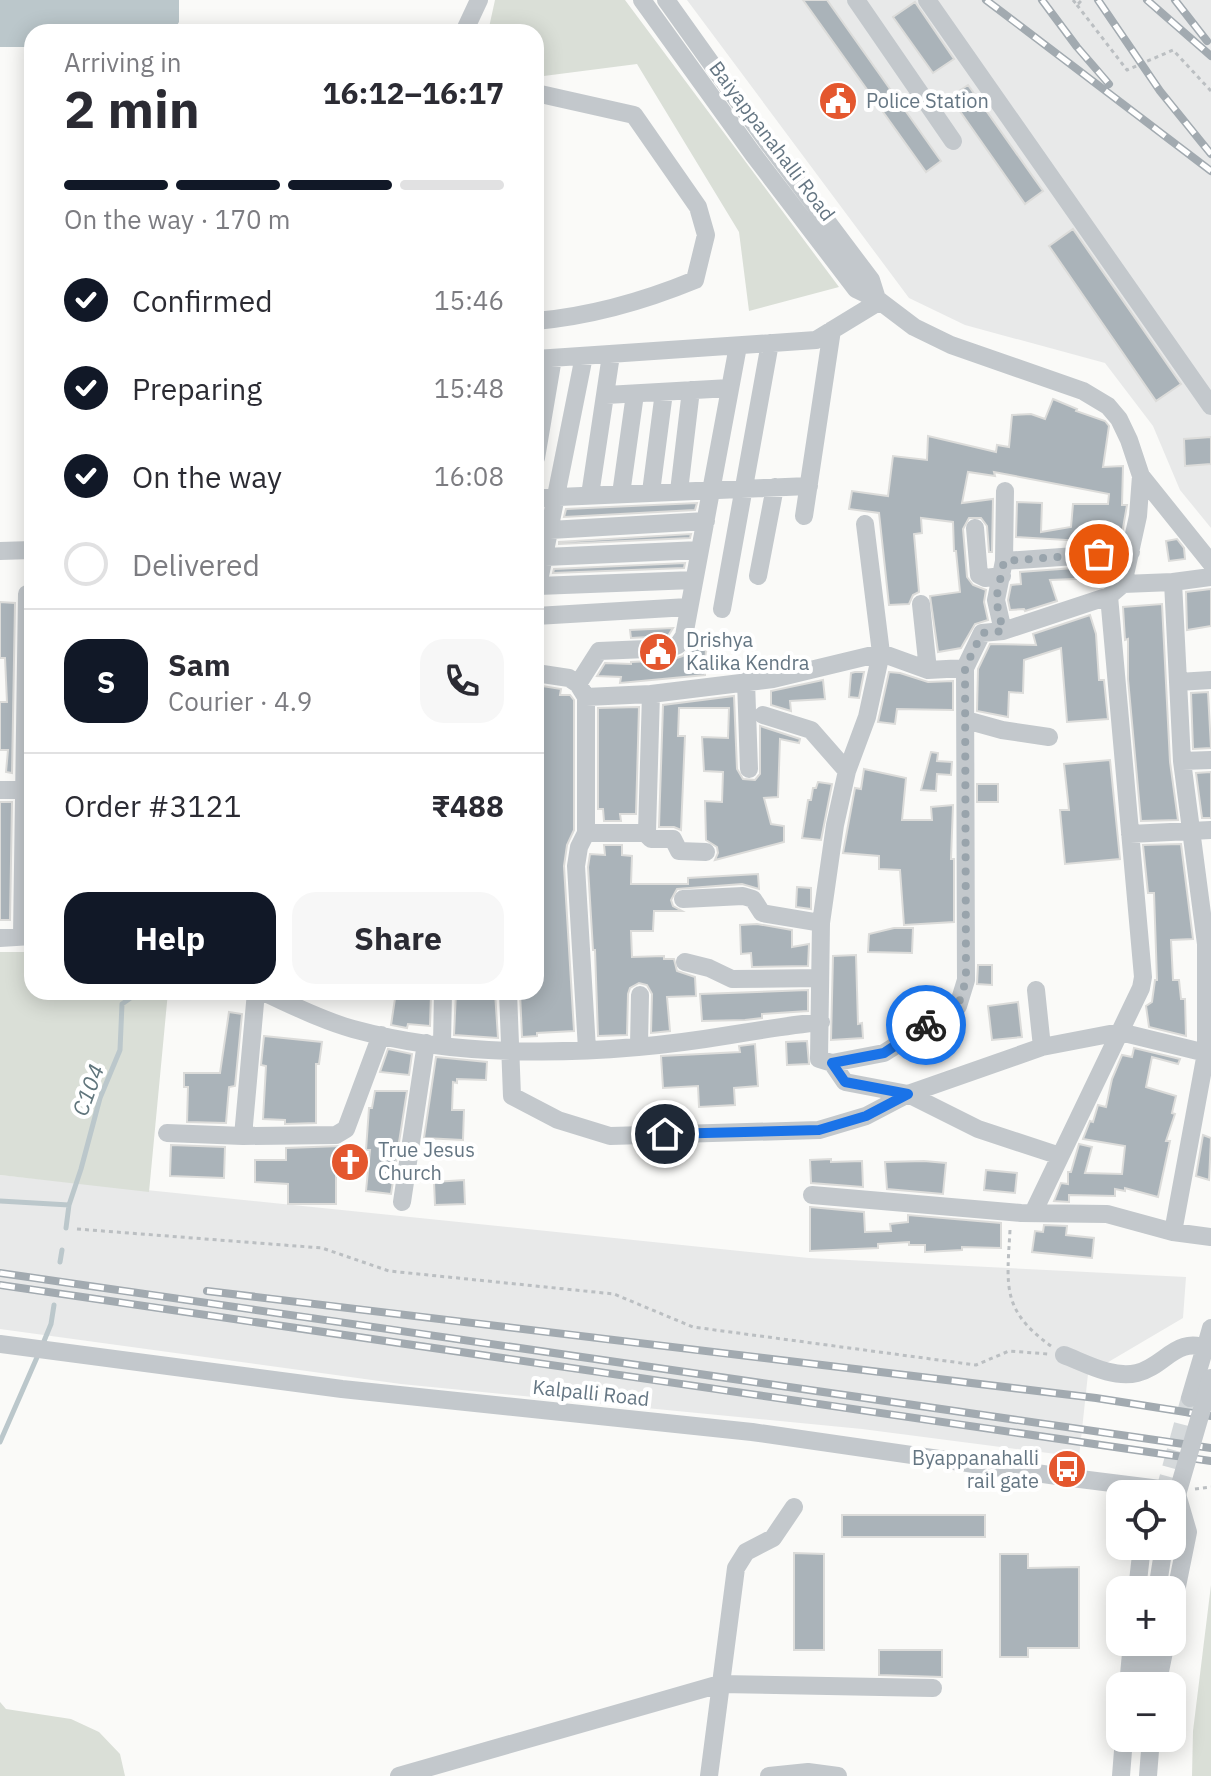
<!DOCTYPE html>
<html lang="en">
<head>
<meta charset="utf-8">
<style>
  body { margin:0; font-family:"IBM Plex Sans",sans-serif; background:#f7f7f7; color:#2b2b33; height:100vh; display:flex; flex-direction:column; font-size:30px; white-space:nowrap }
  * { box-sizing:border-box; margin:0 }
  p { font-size:26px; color:#7c7c81 }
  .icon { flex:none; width:44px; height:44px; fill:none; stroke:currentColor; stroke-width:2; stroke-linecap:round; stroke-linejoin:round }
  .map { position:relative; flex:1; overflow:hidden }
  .drawer { position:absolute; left:24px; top:24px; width:520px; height:976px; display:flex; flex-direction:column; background:#fff; border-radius:24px; box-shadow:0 4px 20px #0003 }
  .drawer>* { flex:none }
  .fabs { position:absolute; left:1106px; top:1480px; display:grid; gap:16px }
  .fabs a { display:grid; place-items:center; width:80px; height:80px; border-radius:16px; background:#fff; box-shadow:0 4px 20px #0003; font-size:40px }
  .pin { position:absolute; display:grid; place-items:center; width:68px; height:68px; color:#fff; margin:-34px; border:4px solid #fff; border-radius:50%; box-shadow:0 2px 8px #0007 }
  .courier { position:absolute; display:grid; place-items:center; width:80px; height:80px; margin:-40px; border:6px solid #1a73e8; border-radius:50%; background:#fff; color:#222; box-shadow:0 2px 10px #0007 }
  .headline em { font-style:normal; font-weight:700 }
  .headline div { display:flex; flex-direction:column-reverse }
  .headline { display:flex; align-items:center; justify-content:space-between; height:136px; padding:0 40px }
  h1 { font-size:52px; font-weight:700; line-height:60px }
  .bar { display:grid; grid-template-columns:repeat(4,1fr); gap:12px 8px; align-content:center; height:96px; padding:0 40px }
  .bar i { height:10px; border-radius:6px; background:#e1e1e2 }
  .bar .active { background:#111827 }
  .bar p { grid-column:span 4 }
  .line { display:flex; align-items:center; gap:20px; padding:0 40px; border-top:2px solid #e1e1e2 }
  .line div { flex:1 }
  .round { display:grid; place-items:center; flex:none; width:84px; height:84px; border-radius:24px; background:#f7f7f7 }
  ol { padding:0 40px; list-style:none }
  li { display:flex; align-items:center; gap:24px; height:88px }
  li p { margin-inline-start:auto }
  li .icon { padding:8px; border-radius:50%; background:#111827; color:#fff; stroke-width:4 }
  li:last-child { color:#7c7c81 }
  li i { width:44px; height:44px; border:4px solid #e1e1e2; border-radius:50% }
  .primary-button { display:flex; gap:16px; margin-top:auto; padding:16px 40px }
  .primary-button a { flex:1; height:92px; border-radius:24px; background:#111827; color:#fff; font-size:32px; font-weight:700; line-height:92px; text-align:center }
  .primary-button a+a { background:#f7f7f7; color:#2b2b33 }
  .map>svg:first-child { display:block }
  .built { fill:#e8e9e9 }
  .green { fill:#dadfd7 }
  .water { fill:#bbc7cb }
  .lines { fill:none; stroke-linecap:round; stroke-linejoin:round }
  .stream { stroke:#bbc7cb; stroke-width:5 }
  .building { fill:#aab3b9; stroke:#dcdcda; stroke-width:2 }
  .minor-tunnel { stroke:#d5d9db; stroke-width:18; stroke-dasharray:18 9; stroke-linecap:butt }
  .path { stroke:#bbbfc2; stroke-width:3; stroke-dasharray:4 4; stroke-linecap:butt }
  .minor { stroke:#c3c8cc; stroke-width:18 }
  .rail-casing { stroke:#a2aab0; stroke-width:8 }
  .rail { stroke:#fff; stroke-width:5; stroke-dasharray:15; stroke-linecap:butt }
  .minor-bridge { stroke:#c3c8cc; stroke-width:18 }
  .done { stroke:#99a4ac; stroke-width:8; stroke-dasharray:0 14.4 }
  .route { stroke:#1a73e8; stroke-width:10 }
  .labels { text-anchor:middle; stroke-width:8; stroke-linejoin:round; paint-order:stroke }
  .poi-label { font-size:20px; fill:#657683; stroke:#fff; text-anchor:start }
  .street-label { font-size:20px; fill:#657683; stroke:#fff }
  .water-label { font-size:22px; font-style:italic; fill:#60757c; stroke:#fff }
</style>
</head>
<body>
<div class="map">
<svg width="1211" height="1776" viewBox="0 0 1211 1776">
  <rect width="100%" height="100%" fill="#fafaf8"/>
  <!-- built -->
  <path class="built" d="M687,0h524v528l-31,-38 -27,-64 -48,-63 -140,-38 -56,-27z
    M0,1175l809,83 377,19 -3,41 -95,56 -9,83 -217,-28 -461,-45 -401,-55z"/>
  <!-- green -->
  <path class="green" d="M495,0h130l214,287 -90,24 -10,-79 -102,-168 -101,13v-45h-48z
    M0,952h32v40h136l-19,200 -149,-17z
    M1211,1585v191h-19l1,-45z
    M0,1702l6,7 65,10 28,13 21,22 5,22h-125z"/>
  <!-- water -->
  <path class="water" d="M0,0h179v22l-6,10h-141v15h-32z"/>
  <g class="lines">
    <!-- stream -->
    <path class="stream" d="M0,1201l69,4 -3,23
      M69,1205l12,-36 19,-71 20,-48 2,-46 17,-12
      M60,1262l2,-12
      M42,1346l9,-22 3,-19
      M0,1442l38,-87"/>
  </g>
  <!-- building -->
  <path class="building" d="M803,0h24l114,161 -15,11z
    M915,2l39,57 -21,14 -40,-56z
    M968,85l75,106 -18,13 -75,-107z
    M1073,229l108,155 -25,17 -107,-155z
    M1053,399l24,10 -1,2 29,10 4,5 -6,41 20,-1 -1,39h5l-5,29 -14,1v3h-10l1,4 -83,-5 1,-35 25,1 -1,29 30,-5 2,-23h35l1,-10 -115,-22 1,4 -27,-4 -6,31 31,-4 -1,53h-3l-2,-26 -6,-8h-12l-6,11 4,48 6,8 13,5 -2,12 4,18 -13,4 -14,24 -23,4 -8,-56 30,-4 -4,-41h-2l-1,-29 -32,-4 1,15 -8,1 5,58 -6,3 -4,9 -20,1 -10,-92 -30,-4 3,-18 36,5 5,-40 34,4 1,-24 68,16 1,-7 12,2 3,-32 19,-1 14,5z
    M1211,437v27l-26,2 -1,-27z
    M697,503l-2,7 -131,7 2,-8z
    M691,534l-1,4 -131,6v-2z
    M1177,539l7,9 1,11 -16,2 -3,-20z
    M685,563l-1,5 -131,5 1,-4z
    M1101,566l1,12 -52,2 7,21 -32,10 -1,-2 -14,1 -2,-10 3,-15 10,-1 -1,-12z
    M1211,589v37l-24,4 -1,-38z
    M0,602l15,1 -3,170 -6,-1 2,-22h-8v-48h7l-2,-44h-5z
    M1162,604l8,158 8,58 -37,1 -13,-142v-40l-3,1 -2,-33z
    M1090,615l6,19 3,46h5l4,39 -41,3 -6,-74 -37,12 -1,33 -14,-1 -1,25 -31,-6 1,-42 12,-25 46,1 -3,-11z
    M673,628l-5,8 -37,2 -1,-8z
    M692,646l14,1 -1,28 -85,8 1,-6 -24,-1 8,-13 26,1v-2l40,-2 12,-4z
    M855,672h9l-5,26 -10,-1 2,-24z
    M889,672l11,1 28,9 25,-1v29l-56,-1 -2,15 -17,-2z
    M823,680l2,19 -35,2 1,10 -20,-6v-14z
    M536,685l25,4 -1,6h10l4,5v130l-7,15 -3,21 10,165 -37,2v3l-15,1 -2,-44 16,-1v-49h3l-3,-29v-170l6,1 1,-53h-7z
    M1208,692l3,56 -18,1 -2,-56z
    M734,696l3,73 6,10 12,1 5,-6v-48l40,13 -1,4 -19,-4 -2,58 -14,1 7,26 13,2v16l-69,18 3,-7 -1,-6 -11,-7 -1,-39 17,1 1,-30 -19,-1 -2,-34 26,1 1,-30h-50l-1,28h7l-4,94 -7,-3h-15l4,-122z
    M639,707l-3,107h-16l1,7h-17l-1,-12h-5v-101z
    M931,752l7,1 -1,8 15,1 -1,13 -14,-1 -1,17 -15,-1z
    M1110,760l10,99 -55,5 -5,-54h9l-5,-46z
    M864,769l42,9 -4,42h30l-1,-13 22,-2 -2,54h3v63l-50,3 -4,-55 -21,-1v-13l-36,-3 12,-65 6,1z
    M1211,772v46h-9l-6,-45z
    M818,782l14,2 -11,56 -19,-2 6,-38h3l2,-12h3z
    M977,784h21v18h-21z
    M0,802h12l-2,118h-10z
    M1181,844l12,95 -22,1 2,40h6l2,19h4l1,37 -37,-9 -3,-21 6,-4 3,-22h2l-3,-87h-6l-5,-48z
    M604,845h18v10l10,1 -1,28h57v-6l70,-4 1,15 -17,-5 -65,5 -6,11 2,6 9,5h-28l-1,20h-22l1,26 32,-1v3h10l3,12 18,6 1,19 -29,1 3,34 -19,2 1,-39 -5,-9 -8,-2 -9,5 -2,6 -1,41 -29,1 -3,-86h-2l-5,-83 2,-13 15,1z
    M797,887l14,1v21l-15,-2z
    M757,924l35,6v17l17,-3 -1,22 -56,1 -1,-14 -10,1 -1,-29z
    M894,928h19l-1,25 -44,-1 1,-18z
    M856,955l2,69 4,-1 1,15 -32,2 2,-84z
    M978,965h14v20l-15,-1z
    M808,990v21l-46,3v4l-17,2 -43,1 -2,-27z
    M396,992l35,2 -1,32 -22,-2 -1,4 -16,-3z
    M456,992h39l3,46 -44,-3z
    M1018,1002l4,35 -30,3 -4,-34z
    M912,1003l1,17 -16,5 -2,-20z
    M229,1012l13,2 -7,72 -6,1 -3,36 -39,-1 1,-35h-4v-14h36z
    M264,1036l58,6 -3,22h-3v59l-31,1v-4l-22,-1 3,-53 -5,-1z
    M807,1041l2,23 -22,1 -1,-23z
    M755,1044l3,42 -24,2 1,17 -36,2 -1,-21 -35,2 -2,-32 79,-4 -1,-6z
    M1134,1048l46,11 -2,5 -26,-7 -6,30 30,9 -4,17 3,1 -9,27h4l-12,56 -33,-9v3l-10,-2v7l-46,-1v7l-15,-1 7,-18 7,1v-12h3l8,-28 13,3 -7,26 37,1 3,-28 -42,-7 7,-18 3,1 5,-17 8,2 6,-28 10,-24 10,2z
    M388,1049l24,5 -3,21 -29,-3z
    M436,1057l51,5 -1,18 -29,-1v4l-4,-1 -1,28h12l-1,30 -39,-2z
    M375,1091h32l-16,103 -25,-3 4,-41h-4l3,-42h3z
    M1203,1135l8,3 -2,42 -13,-4z
    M171,1145l54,2 -1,31 -54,-2z
    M341,1146l1,29 -6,1v28h-48v-20l-33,-2v-22h31v-12z
    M831,1159v3l31,-1 1,26 -52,-4 -1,-23z
    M924,1161l22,2 -3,31 -56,-5 -2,-27z
    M986,1170l31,3 -2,20 -31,-3z
    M464,1180l1,24 -30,1 -1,-23z
    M810,1207l54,5 1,20 26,-1 -1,-7 18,-2v-7l93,8v25l-39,-1v3l-37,2v-7h-16v-3l-31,2v4l-68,3z
    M1044,1225l23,1 -1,9 28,3 -2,20 -60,-6 3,-21 8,1z
    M842,1515h143v22h-143z
    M794,1553l30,1v96h-30z
    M1000,1554h28v14l51,-1v81h-51v9h-28z
    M879,1650h63v27l-63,-2z"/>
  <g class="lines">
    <!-- minor-tunnel -->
    <path class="minor-tunnel" d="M1164,1494l26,-96"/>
    <!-- path -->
    <path class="path" d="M1073,0l4,5 5,-5
      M1077,5l50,65 46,-20 38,41
      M77,1229l245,19 67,23 225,23 79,33 283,38 33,-14 39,3
      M1010,1230c-3,56 -9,80 41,116
      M1195,1489l16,-2"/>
    <!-- minor -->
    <path class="minor" d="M642,0l111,154 103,135 21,10 37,28 37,18 132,46 25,15 11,13 10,21 12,36 70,87
      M666,0l102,143 103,137 6,19
      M856,0l97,141
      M927,0l284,406
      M464,32l15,-32
      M536,93l98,22 64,92 8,28 -11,45c-51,21 -104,36 -159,41
      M584,356l-46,230 156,-6
      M536,359l280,-19 64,-39
      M606,395l124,-7
      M536,458l17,-100
      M679,491l12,-101
      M651,492l13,-100
      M621,494l14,-100
      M590,495l21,-140
      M536,498l273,-12
      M804,516l28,-186
      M975,528l4,47 6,3 17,-2
      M550,530l156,-9
      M0,551l32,-1
      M545,557l155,-7
      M1004,561l127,-9
      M758,576l17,-89
      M1173,582l38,-5
      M1123,584l50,-2 9,179
      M921,604l7,66
      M722,609l48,-266
      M536,616l152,-9
      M1003,631l-7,-31 8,-39 1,-70
      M536,673l33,5 9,6 8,13v136h59l2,-1 4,-138 -65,3
      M746,681l3,88
      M1178,682l33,-2
      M578,684l21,-33 71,-3 8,-3 6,-9 54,-290
      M651,694l122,-15 108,-26 -16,-129
      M763,715l48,15 36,41
      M966,720l36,10 47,7
      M1211,760l-29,1 24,183v109l5,1
      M0,790l32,-1
      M586,833l-7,14 -3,19 11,183
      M645,833l6,6h22l6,12 27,1
      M1130,834l81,-4
      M683,899l60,-3 10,3 9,14 59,10
      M22,936l5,-342
      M0,938l32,-2
      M685,962l24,6 23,11 88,-1
      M1036,990l6,57
      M256,992l-13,144 93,-1 10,-6 35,-94
      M263,992c29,13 60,29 90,37 117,32 258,26 377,6 30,-5 60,-10 91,-13
      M508,992l4,104 46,24 52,16 209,-6 47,-14 42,-22 134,-47 78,-15 86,21 -33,179
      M442,1045l1,-53
      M639,1045l1,-50
      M832,1063l-13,-4 2,-136 14,-98 12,-54 20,-54 14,-64 47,17 37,-2 17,-35 21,-2 106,-35 14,-12 15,-68 3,-40
      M832,1063l52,-10 74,-47 8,-26 -1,-312
      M832,1063l13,19 63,12 70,35 82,27
      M167,1133l76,3
      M812,1195l209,18 86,1 66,18 38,5
      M402,1202l24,-159
      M1033,1213l108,-225 2,-11 -34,-381
      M1207,1342l4,-14
      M0,1344l342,45 410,43 312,45 112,14
      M1064,1355c21,8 49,24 73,18 29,-7 39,-39 74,-23
      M1190,1398l13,-44
      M1137,1590l5,-44
      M1157,1590l7,-44
      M1172,1611l16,-79 -12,-41
      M1128,1686l4,-44
      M1141,1686l8,-44
      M1157,1686l9,-44
      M399,1776l321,-92 213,4
      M709,1776l27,-208 10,-16 27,-14 21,-31
      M769,1776l39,-4 30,4
      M1121,1776l3,-38
      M1148,1776l3,-38"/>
    <!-- rail casing -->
    <g class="rail-casing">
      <path id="rail" d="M986,0l225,171
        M1042,0l35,47 32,37
        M1098,0l62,91 51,63
        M1147,0l64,56
        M1175,0l32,41
        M0,1273l1211,175
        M0,1285l1211,176
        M207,1291l889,107 115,18"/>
    </g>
    <!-- rail -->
    <use href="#rail" class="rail"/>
    <!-- minor-bridge -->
    <path class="minor-bridge" d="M1172,1512l39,-134"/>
  </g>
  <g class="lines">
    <!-- done -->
    <path class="done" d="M926,1025l32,-19 8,-26 -1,-312 17,-35 21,-2 -7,-31 8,-39 95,-7"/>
    <!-- route -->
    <path class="route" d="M665,1134l154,-4 47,-14 42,-22 -63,-12 -13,-19 52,-10 42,-28"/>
  </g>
  <!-- icons -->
  <defs>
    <g id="civic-disc" transform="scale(2)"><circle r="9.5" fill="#e4572e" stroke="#fff"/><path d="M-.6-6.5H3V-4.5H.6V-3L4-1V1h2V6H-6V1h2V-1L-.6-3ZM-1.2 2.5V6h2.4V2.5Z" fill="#fff"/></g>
    <g id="church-disc" transform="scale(2)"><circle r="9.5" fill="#e4572e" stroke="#fff"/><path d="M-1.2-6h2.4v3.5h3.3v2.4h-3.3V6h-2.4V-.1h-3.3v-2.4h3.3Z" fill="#fff"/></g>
    <g id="bus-disc" transform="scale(2)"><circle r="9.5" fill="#e4572e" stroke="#fff"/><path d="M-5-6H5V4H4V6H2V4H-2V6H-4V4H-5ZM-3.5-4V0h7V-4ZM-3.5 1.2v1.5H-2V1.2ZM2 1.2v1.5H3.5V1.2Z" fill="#fff"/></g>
  </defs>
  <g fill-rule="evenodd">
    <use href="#civic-disc" x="838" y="101"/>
    <use href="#civic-disc" x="658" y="652"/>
    <use href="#church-disc" x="350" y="1162"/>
    <use href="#bus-disc" x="1067" y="1469"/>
  </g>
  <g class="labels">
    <!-- poi labels -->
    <g class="poi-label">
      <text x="866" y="108">Police Station</text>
      <text x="686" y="647">Drishya<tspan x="686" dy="23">Kalika Kendra</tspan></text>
      <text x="378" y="1157">True Jesus<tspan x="378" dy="23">Church</tspan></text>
      <text x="1039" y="1465" text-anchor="end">Byappanahalli<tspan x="1039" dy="23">rail gate</tspan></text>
    </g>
    <!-- street labels -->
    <g class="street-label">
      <text transform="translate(772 141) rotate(53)" y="7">Baiyappanahalli Road</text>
      <text transform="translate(591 1393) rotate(6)" y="7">Kalpalli Road</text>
    </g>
    <!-- water labels -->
    <g class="water-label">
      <text transform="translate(88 1090) rotate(-70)" y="8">C104</text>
    </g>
  </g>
</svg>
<div class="fabs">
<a><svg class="icon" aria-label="locate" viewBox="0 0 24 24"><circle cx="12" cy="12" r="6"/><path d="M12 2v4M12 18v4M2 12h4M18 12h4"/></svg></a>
<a>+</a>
<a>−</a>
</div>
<div class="pin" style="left:1099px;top:554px;background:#ea580c"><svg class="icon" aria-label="bag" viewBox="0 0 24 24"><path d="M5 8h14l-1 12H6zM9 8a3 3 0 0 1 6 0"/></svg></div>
<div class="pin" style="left:665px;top:1134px;background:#1f2937"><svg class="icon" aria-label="home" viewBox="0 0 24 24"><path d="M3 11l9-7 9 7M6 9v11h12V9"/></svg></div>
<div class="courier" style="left:926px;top:1025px"><svg class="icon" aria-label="bike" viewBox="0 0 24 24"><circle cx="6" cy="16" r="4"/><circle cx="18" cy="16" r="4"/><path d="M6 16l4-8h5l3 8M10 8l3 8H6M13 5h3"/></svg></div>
<section class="drawer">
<div class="headline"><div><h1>2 min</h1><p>Arriving in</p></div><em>16:12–16:17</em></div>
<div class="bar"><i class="active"></i><i class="active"></i><i class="active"></i><i></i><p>On the way · 170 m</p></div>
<ol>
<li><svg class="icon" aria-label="check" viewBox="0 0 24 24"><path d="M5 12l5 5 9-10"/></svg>Confirmed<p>15:46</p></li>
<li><svg class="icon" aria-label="check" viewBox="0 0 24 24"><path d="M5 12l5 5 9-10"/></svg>Preparing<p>15:48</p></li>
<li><svg class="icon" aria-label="check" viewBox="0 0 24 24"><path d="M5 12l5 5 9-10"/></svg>On the way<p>16:08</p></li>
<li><i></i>Delivered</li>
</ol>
<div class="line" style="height:144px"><b class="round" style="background:#111827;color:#fff">S</b><div><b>Sam</b><p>Courier · 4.9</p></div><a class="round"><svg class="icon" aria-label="phone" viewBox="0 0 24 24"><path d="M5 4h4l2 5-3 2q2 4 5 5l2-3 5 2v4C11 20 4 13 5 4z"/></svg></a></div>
<div class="line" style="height:104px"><div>Order #3121</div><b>₹488</b></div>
<div class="primary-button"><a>Help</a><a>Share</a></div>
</section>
</div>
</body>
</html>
